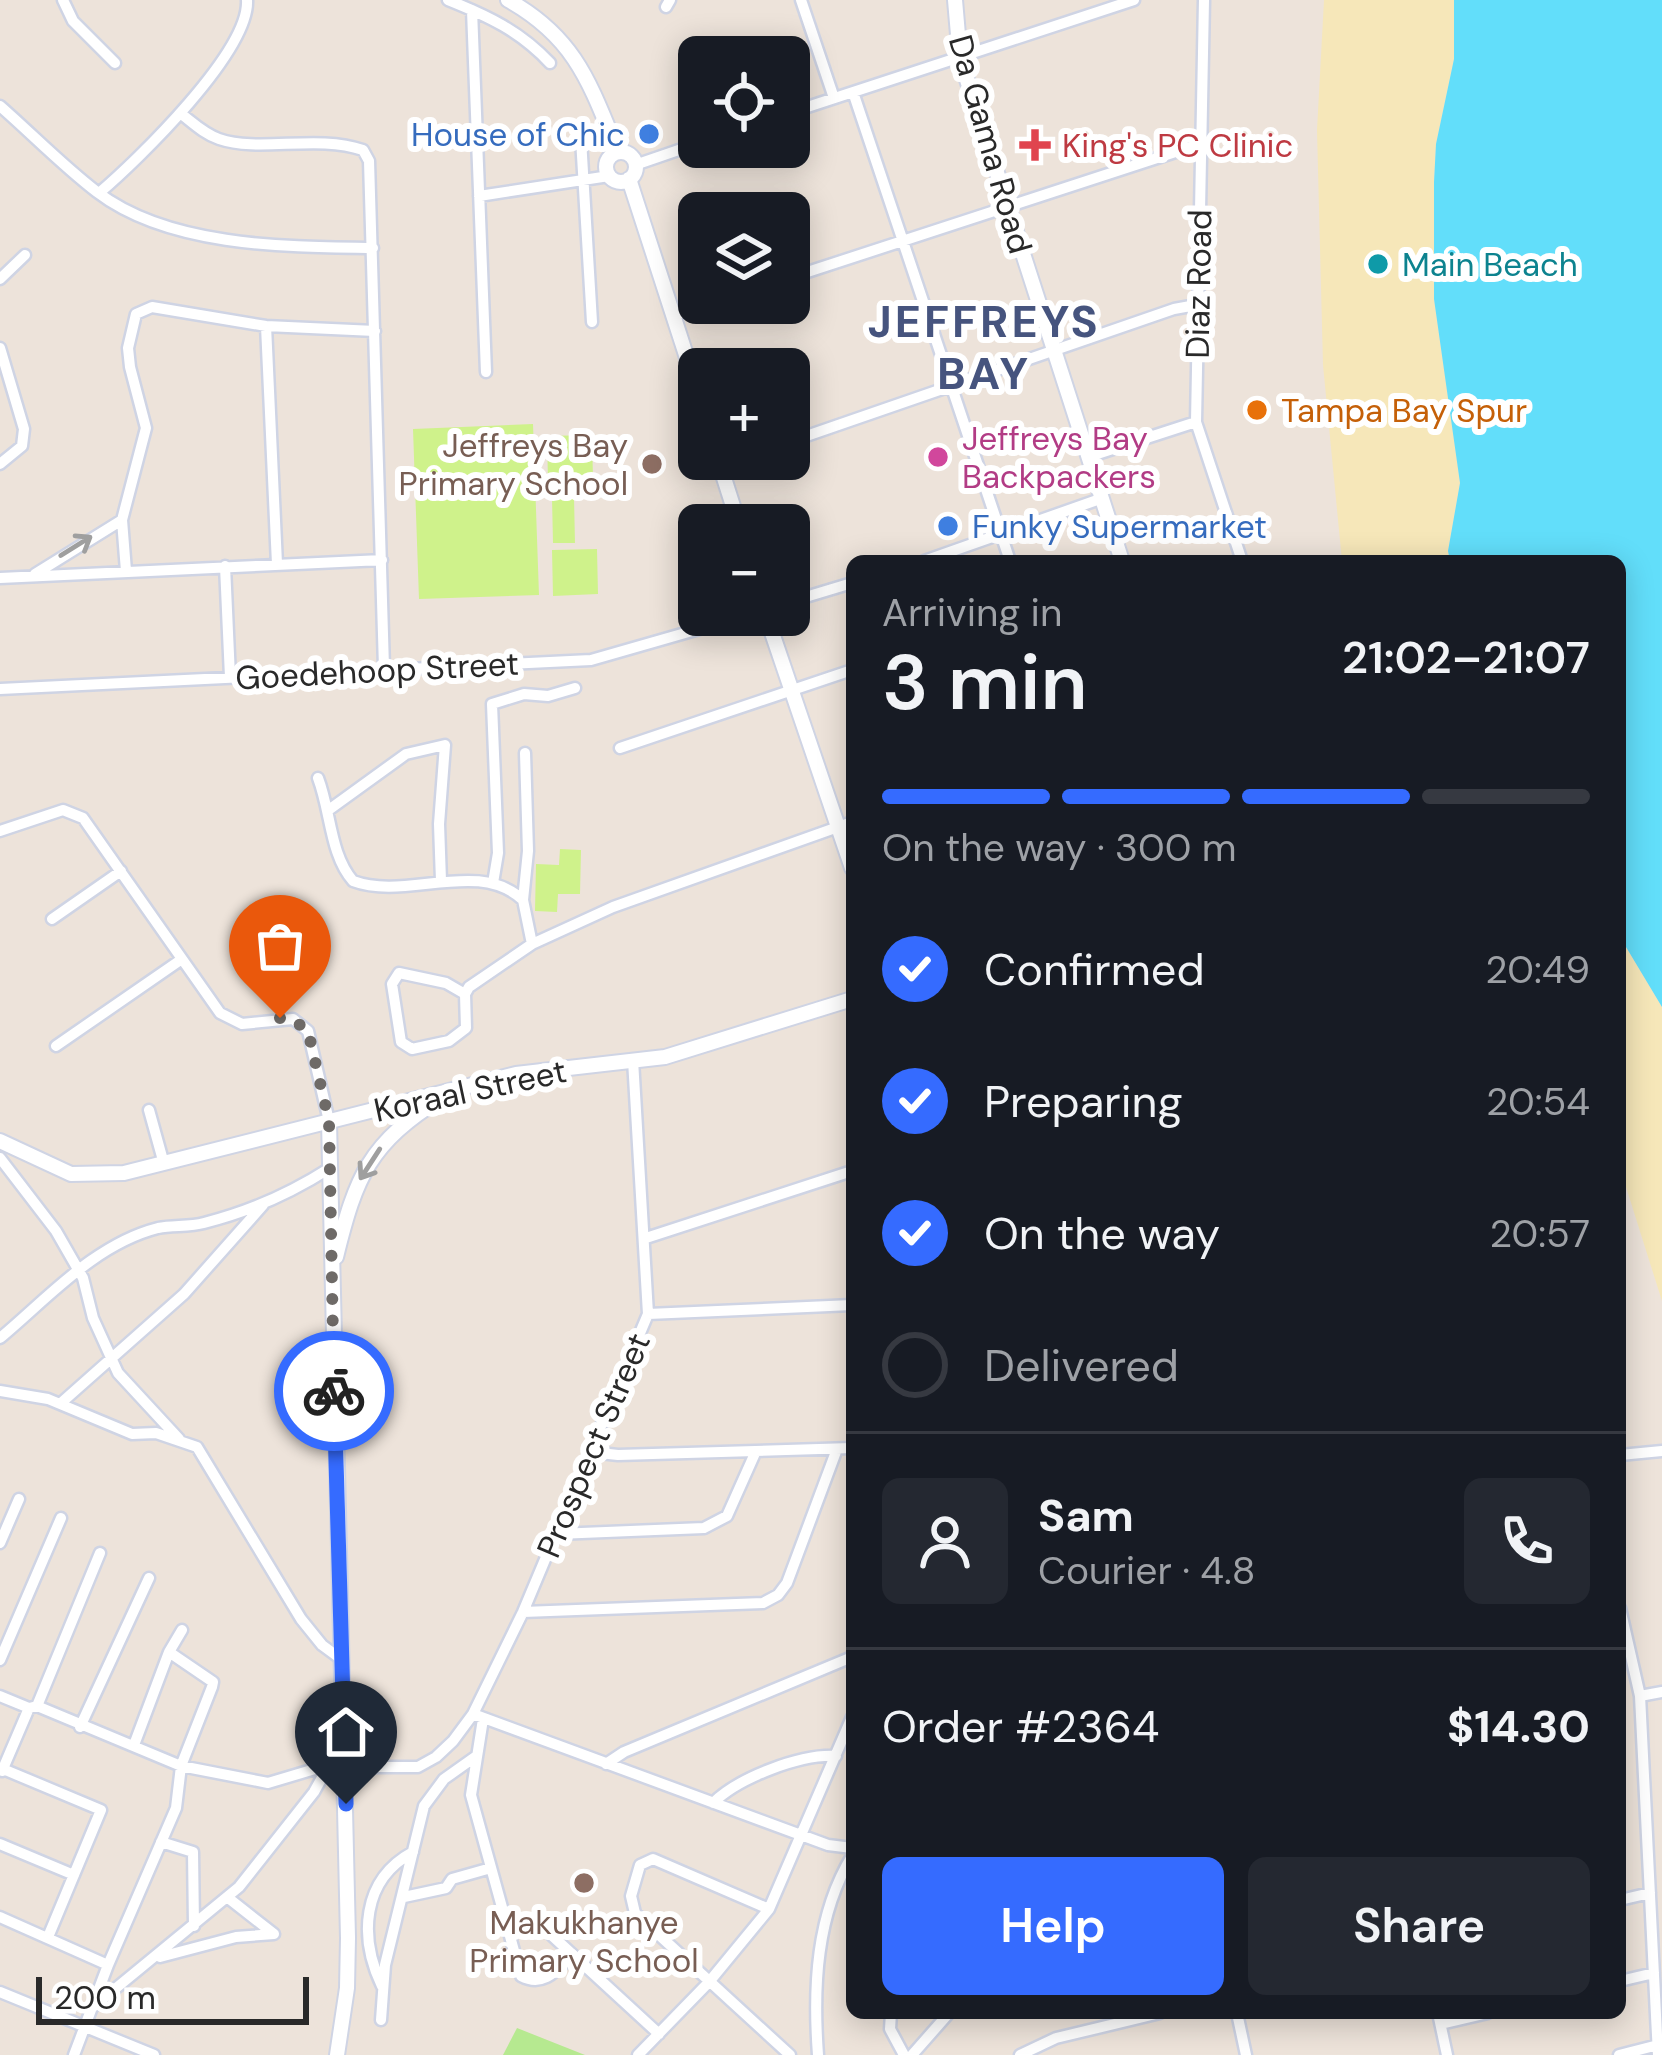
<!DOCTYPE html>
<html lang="en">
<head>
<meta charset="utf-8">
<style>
  body { margin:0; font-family:"DM Sans",sans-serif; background:#242831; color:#f1f3f6; height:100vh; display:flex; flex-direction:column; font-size:45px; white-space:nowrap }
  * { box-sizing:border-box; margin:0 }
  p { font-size:39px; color:#9ea1a6 }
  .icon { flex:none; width:66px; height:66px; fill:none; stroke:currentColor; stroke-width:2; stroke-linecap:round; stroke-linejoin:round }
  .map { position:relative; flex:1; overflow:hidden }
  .details { position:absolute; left:846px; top:555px; width:780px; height:1464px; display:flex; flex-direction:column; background:#171b24; border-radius:18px; box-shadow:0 6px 30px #0003 }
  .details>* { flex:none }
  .buttons { position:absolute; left:678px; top:36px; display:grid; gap:24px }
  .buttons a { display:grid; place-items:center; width:132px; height:132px; border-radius:18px; background:#171b24; box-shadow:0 6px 30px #0003; font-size:60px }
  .scale { position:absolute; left:36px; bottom:30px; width:273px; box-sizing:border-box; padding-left:12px; border:6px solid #292929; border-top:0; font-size:33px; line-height:42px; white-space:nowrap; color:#292929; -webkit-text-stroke:9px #fff; paint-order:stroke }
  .pin { position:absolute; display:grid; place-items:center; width:102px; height:102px; color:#fff; margin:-123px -51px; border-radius:50% 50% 50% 0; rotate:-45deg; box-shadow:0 0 12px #0007 }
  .pin .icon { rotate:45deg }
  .courier { position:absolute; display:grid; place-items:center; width:120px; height:120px; margin:-60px; border:9px solid #356bff; border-radius:50%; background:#fff; color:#222; box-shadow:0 3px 15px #0007 }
  .headline em { font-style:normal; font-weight:600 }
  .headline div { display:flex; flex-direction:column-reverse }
  .headline { display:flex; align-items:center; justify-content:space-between; height:204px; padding:0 36px }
  h1 { font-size:78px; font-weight:600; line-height:90px }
  .bar { display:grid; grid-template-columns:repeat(4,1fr); gap:18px 12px; align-content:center; height:144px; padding:0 36px }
  .bar i { height:15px; border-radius:9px; background:#363941 }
  .bar .on { background:#356bff }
  .bar p { grid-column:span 4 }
  .line { display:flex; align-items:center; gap:30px; padding:0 36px; border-top:3px solid #363941 }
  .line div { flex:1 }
  .round { display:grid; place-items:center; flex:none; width:126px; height:126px; border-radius:18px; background:#242831 }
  ol { padding:0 36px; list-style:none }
  li { display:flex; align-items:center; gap:36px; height:132px }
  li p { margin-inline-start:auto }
  li .icon { padding:12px; border-radius:50%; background:#356bff; color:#fff; stroke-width:4 }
  li:last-child { color:#9ea1a6 }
  li i { width:66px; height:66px; border:6px solid #363941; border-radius:50% }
  .cta { display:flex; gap:24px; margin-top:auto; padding:24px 36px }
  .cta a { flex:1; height:138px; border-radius:18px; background:#356bff; color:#fff; font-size:48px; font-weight:600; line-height:138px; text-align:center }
  .cta a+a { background:#242831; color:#f1f3f6 }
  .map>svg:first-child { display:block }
  .green { fill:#b6e990 }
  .sand { fill:#f6e7b9 }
  .pitch { fill:#cff28b }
  .water { fill:#62defa }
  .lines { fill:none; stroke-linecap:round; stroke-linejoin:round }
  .minor-casing { stroke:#cfd4e4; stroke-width:15 }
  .tertiary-casing { stroke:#cfd4e4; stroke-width:18 }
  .minor { stroke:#fff; stroke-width:10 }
  .tertiary { stroke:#fff; stroke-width:14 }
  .oneway { stroke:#9f9f9f }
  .done { stroke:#6e6a67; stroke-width:12; stroke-dasharray:0 21.6 }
  .route { stroke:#356bff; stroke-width:15 }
  .shop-dot { fill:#3f7fe0; stroke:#fff; stroke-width:4.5 }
  .health-dot { fill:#e0444e; stroke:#fff; stroke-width:4.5 }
  .culture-dot { fill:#0f9aa8; stroke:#fff; stroke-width:4.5 }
  .food-dot { fill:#e8710a; stroke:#fff; stroke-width:4.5 }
  .hotel-dot { fill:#d1479c; stroke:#fff; stroke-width:4.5 }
  .education-dot { fill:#8d6e63; stroke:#fff; stroke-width:4.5 }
  .labels { text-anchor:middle; stroke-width:12; stroke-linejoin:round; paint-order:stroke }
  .shop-label { font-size:33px; fill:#366cbe; stroke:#fff; text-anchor:end }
  .street-label { font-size:33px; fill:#292929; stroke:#fff }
  .health-label { font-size:33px; fill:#be3a42; stroke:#fff; text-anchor:start }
  .culture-label { font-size:33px; fill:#0d838f; stroke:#fff; text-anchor:start }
  .food-label { font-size:33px; fill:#c56008; stroke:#fff; text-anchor:start }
  .hotel-label { font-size:33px; fill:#b23c85; stroke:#fff; text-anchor:start }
  .education-label { font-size:33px; fill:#785e54; stroke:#fff; text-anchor:end }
  .district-label { font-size:45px; font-weight:bold; letter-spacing:3px; fill:#46547e; stroke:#fff }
</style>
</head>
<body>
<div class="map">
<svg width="1662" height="2055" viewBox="0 0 1662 2055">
  <rect width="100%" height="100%" fill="#ede3da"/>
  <!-- green -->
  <path class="green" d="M517,2028l68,27h-82z"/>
  <!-- sand -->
  <path class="sand" d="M1324,0h130v59l-18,85 -2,38v117l26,184 -12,68 2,10h-108l-19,-196 -6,-235z
    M1620,937l42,70v294l-42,-133z"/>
  <!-- pitch -->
  <path class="pitch" d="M533,424l6,171 -120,4 -6,-170z
    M592,435l1,45 -45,2 -1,-46z
    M574,497l1,46h-22l-1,-45z
    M597,549l1,45 -45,2 -1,-46z
    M560,849l21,1 -1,44h-22l-1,18 -22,-1 1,-47 23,1z"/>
  <!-- water -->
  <path class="water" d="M1454,0h208v1007l-42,-70v-376h-170l-2,-10 12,-68 -26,-184v-117l2,-38 18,-85z"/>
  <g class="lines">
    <!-- minor casing -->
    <g class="minor-casing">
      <path id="minor" d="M63,0l10,21 42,42
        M448,0c40,16 72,31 102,63
        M801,0l33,98
        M1204,0l-8,422 46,139
        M666,7l4,-7
        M472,10l14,362
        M853,92l157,469
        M0,106c32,28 63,60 97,86 72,55 189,55 276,56
        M180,113c12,9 24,21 39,26 41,14 97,-5 144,11l6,11 15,507
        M789,113l345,-113
        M581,139l11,183
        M635,165l64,-22
        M99,193c39,-33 151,-142 148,-193
        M479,196l130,-20
        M789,278l411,-134
        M0,279l25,-24
        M675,315l37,-12
        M266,326l11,238
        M0,348l24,81 -2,17 -22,18
        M789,442l385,-133 22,-4
        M1088,457l108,-35
        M720,466l21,-7
        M924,561l176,-62
        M225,566l5,111
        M126,571l-4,-51 24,-92 -16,-61 -2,-19 8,-34 16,-7 114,19 109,5
        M35,574l87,-54
        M0,578l382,-18
        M789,602l63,-19
        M0,689l591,-29 157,-45
        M620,748l232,-78
        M525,753l3,98 -5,49 9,44
        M318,778c13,34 12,77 35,103 53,20 125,-23 170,19
        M330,809l76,-55 39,-9 -6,79 2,57
        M0,831l63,-21 20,8 137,195 22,11 51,-5 15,12 21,90
        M493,883l5,-30 -6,-149 32,-10 24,2 27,-8
        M52,919l69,-48
        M465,994l-19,-11 -47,-10 -7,11 9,58 11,7 37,-8 17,-13 -1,-34 4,-7 63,-43 81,-37 239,-85
        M56,1046l126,-87
        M149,1110l15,54
        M0,1158l56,73 27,47 10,40 25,55 61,66
        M646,1238l206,-67
        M648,1314l204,-9
        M0,1338c48,-40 95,-94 158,-110 15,-3 31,-1 46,-5 44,-11 87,-30 126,-55
        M0,1391l48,8 84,35 24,-1 41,14 104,172 21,26 19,14
        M61,1403l123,-109 79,-89
        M591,1452l27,3 234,-7
        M1620,1455l42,-4
        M557,1534l147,-6 23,-12 29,-65
        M0,1543l19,-44
        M1620,1608l20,88 18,359
        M523,1612l240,-9 15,-8 9,-12 50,-134
        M0,1660l61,-142
        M0,1696l29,12 8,-2 144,60 87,17 77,-23 27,7h46l18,-10 17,-16 20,-27 50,-102 125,-298 -15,-254
        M1640,1696l22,-4
        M37,1706l63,-153
        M473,1714l355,131 24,3
        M483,1719l-12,76 50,181c23,12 36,-6 51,-21
        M80,1727l69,-149
        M134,1745l35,-93 13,-22
        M606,1764l18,-12 228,-95
        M3,1769l98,41 -53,127
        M2,1771l27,-63
        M713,1803c25,-25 87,-49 123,-47
        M161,1842l32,10 1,74
        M0,1844l74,31
        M404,1897l42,-9 6,-9 39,-11
        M1620,1900l30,-7
        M769,1909l-116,-50 -13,6 -9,31 4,17 155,142
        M0,1917l108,48
        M547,1931l112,103
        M160,1957l76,-20 38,-3 -47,-37
        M1620,1981l34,-8
        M382,1986c-23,-48 -21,-106 31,-134
        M0,1992l154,63
        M93,2007l146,-120 75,-95 16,-29
        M891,2013l-1,16 14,26
        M1237,2013l9,42
        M1438,2013l9,42
        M381,2020l4,-55 39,-159 20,-27 31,-22
        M1441,2024l47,-11
        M74,2055l34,-90 68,-157 5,-42 31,-79 1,-5 -44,-30
        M638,2055l71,-73 60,-73 83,-192
        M818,2055c-5,-68 -2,-140 34,-199
        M912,2055l37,-42
        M1020,2055l36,-17 104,-25
        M1619,2055l39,-10"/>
    </g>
    <!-- tertiary casing -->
    <g class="tertiary-casing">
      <path id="tertiary" d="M508,0c68,38 82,84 110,152
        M955,0l5,58 162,503
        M606 167a15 15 0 1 1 30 0a15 15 0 1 1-30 0Z
        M629,179l70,216
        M718,459l21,66
        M766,615l86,253
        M329,1121l19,817 -1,50 -10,67
        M0,1141l71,33 53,-1 392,-99 149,-17 187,-58
        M336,1257c20,-81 33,-114 107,-160"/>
    </g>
    <!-- minor -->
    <use href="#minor" class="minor"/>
    <!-- tertiary -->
    <use href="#tertiary" class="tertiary"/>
  </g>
  <!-- one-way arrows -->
  <defs><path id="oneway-shaft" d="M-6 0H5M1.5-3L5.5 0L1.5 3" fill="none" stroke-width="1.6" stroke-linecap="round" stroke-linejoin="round" transform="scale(3)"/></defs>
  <g class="oneway">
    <use href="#oneway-shaft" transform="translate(76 546) rotate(-32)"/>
    <use href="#oneway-shaft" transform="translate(370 1164) rotate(123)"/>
  </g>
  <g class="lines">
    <!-- done -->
    <path class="done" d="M280,1018l12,1 16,12 21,90 5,270"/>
    <!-- route -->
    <path class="route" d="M334,1391l12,413"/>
  </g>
  <!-- markers -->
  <g class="shop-dot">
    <circle cx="649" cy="134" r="12"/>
    <circle cx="948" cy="526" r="12"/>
  </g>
  <path class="health-dot" d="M1029 127h12v12h12v12h-12v12h-12v-12h-12v-12h12z"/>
  <circle class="culture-dot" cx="1378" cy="264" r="12"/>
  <circle class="food-dot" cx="1257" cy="410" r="12"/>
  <circle class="hotel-dot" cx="938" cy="457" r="12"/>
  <g class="education-dot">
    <circle cx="652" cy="464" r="12"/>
    <circle cx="584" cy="1883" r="12"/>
  </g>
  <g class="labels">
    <!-- shop labels -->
    <g class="shop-label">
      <text x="625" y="146">House of Chic</text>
      <text x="972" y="538" text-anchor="start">Funky Supermarket</text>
    </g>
    <!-- street labels -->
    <g class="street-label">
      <text transform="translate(991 144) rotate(74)" y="12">Da Gama Road</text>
      <text transform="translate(1198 284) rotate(-89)" y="12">Diaz Road</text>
      <text transform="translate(377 670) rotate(-3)" y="12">Goedehoop Street</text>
      <text transform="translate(470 1090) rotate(-12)" y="12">Koraal Street</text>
      <text transform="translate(593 1445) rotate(-67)" y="12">Prospect Street</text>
    </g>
    <!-- health labels -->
    <g class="health-label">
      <text x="1062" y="157">King's PC Clinic</text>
    </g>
    <!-- culture labels -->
    <g class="culture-label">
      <text x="1402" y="276">Main Beach</text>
    </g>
    <!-- food labels -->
    <g class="food-label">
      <text x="1281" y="422">Tampa Bay Spur</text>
    </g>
    <!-- hotel labels -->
    <g class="hotel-label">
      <text x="962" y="450">Jeffreys Bay<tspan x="962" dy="38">Backpackers</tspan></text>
    </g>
    <!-- education labels -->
    <g class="education-label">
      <text x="628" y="457">Jeffreys Bay<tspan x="628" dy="38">Primary School</tspan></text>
      <text x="584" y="1934" text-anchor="middle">Makukhanye<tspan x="584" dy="38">Primary School</tspan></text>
    </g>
    <!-- district labels -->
    <g class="district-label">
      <text x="984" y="337">JEFFREYS<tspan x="984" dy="52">BAY</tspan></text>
    </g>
  </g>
</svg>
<div class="buttons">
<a><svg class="icon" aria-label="locate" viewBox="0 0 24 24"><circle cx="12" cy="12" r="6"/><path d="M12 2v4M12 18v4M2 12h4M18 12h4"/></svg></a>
<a><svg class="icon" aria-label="layers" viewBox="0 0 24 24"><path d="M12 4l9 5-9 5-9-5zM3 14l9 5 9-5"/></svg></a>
<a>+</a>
<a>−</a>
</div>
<div class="scale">200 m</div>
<div class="pin" style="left:280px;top:1018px;background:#ea580c"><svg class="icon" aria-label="bag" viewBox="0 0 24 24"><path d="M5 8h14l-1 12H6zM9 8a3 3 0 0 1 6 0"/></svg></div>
<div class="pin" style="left:346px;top:1804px;background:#1f2937"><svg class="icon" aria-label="home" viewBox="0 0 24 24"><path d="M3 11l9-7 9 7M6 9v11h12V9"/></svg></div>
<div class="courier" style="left:334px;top:1391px"><svg class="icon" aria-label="bike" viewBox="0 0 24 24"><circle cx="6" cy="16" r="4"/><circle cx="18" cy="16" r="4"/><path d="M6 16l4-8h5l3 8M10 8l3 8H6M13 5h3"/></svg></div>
<section class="details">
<div class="headline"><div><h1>3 min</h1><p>Arriving in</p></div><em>21:02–21:07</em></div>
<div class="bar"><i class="on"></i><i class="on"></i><i class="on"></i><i></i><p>On the way · 300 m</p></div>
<ol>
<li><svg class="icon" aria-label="check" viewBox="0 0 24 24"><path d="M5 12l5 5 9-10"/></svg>Confirmed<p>20:49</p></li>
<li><svg class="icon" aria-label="check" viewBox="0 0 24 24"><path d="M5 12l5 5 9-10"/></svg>Preparing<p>20:54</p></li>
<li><svg class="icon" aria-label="check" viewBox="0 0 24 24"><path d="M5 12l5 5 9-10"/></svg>On the way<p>20:57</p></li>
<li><i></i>Delivered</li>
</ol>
<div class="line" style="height:216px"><a class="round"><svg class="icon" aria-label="person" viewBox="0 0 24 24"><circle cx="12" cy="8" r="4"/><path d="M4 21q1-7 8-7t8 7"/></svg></a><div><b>Sam</b><p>Courier · 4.8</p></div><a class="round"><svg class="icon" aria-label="phone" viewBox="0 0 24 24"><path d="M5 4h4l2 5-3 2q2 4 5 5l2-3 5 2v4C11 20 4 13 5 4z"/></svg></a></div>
<div class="line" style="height:156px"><div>Order #2364</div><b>$14.30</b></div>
<div class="cta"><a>Help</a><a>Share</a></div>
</section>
</div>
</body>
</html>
